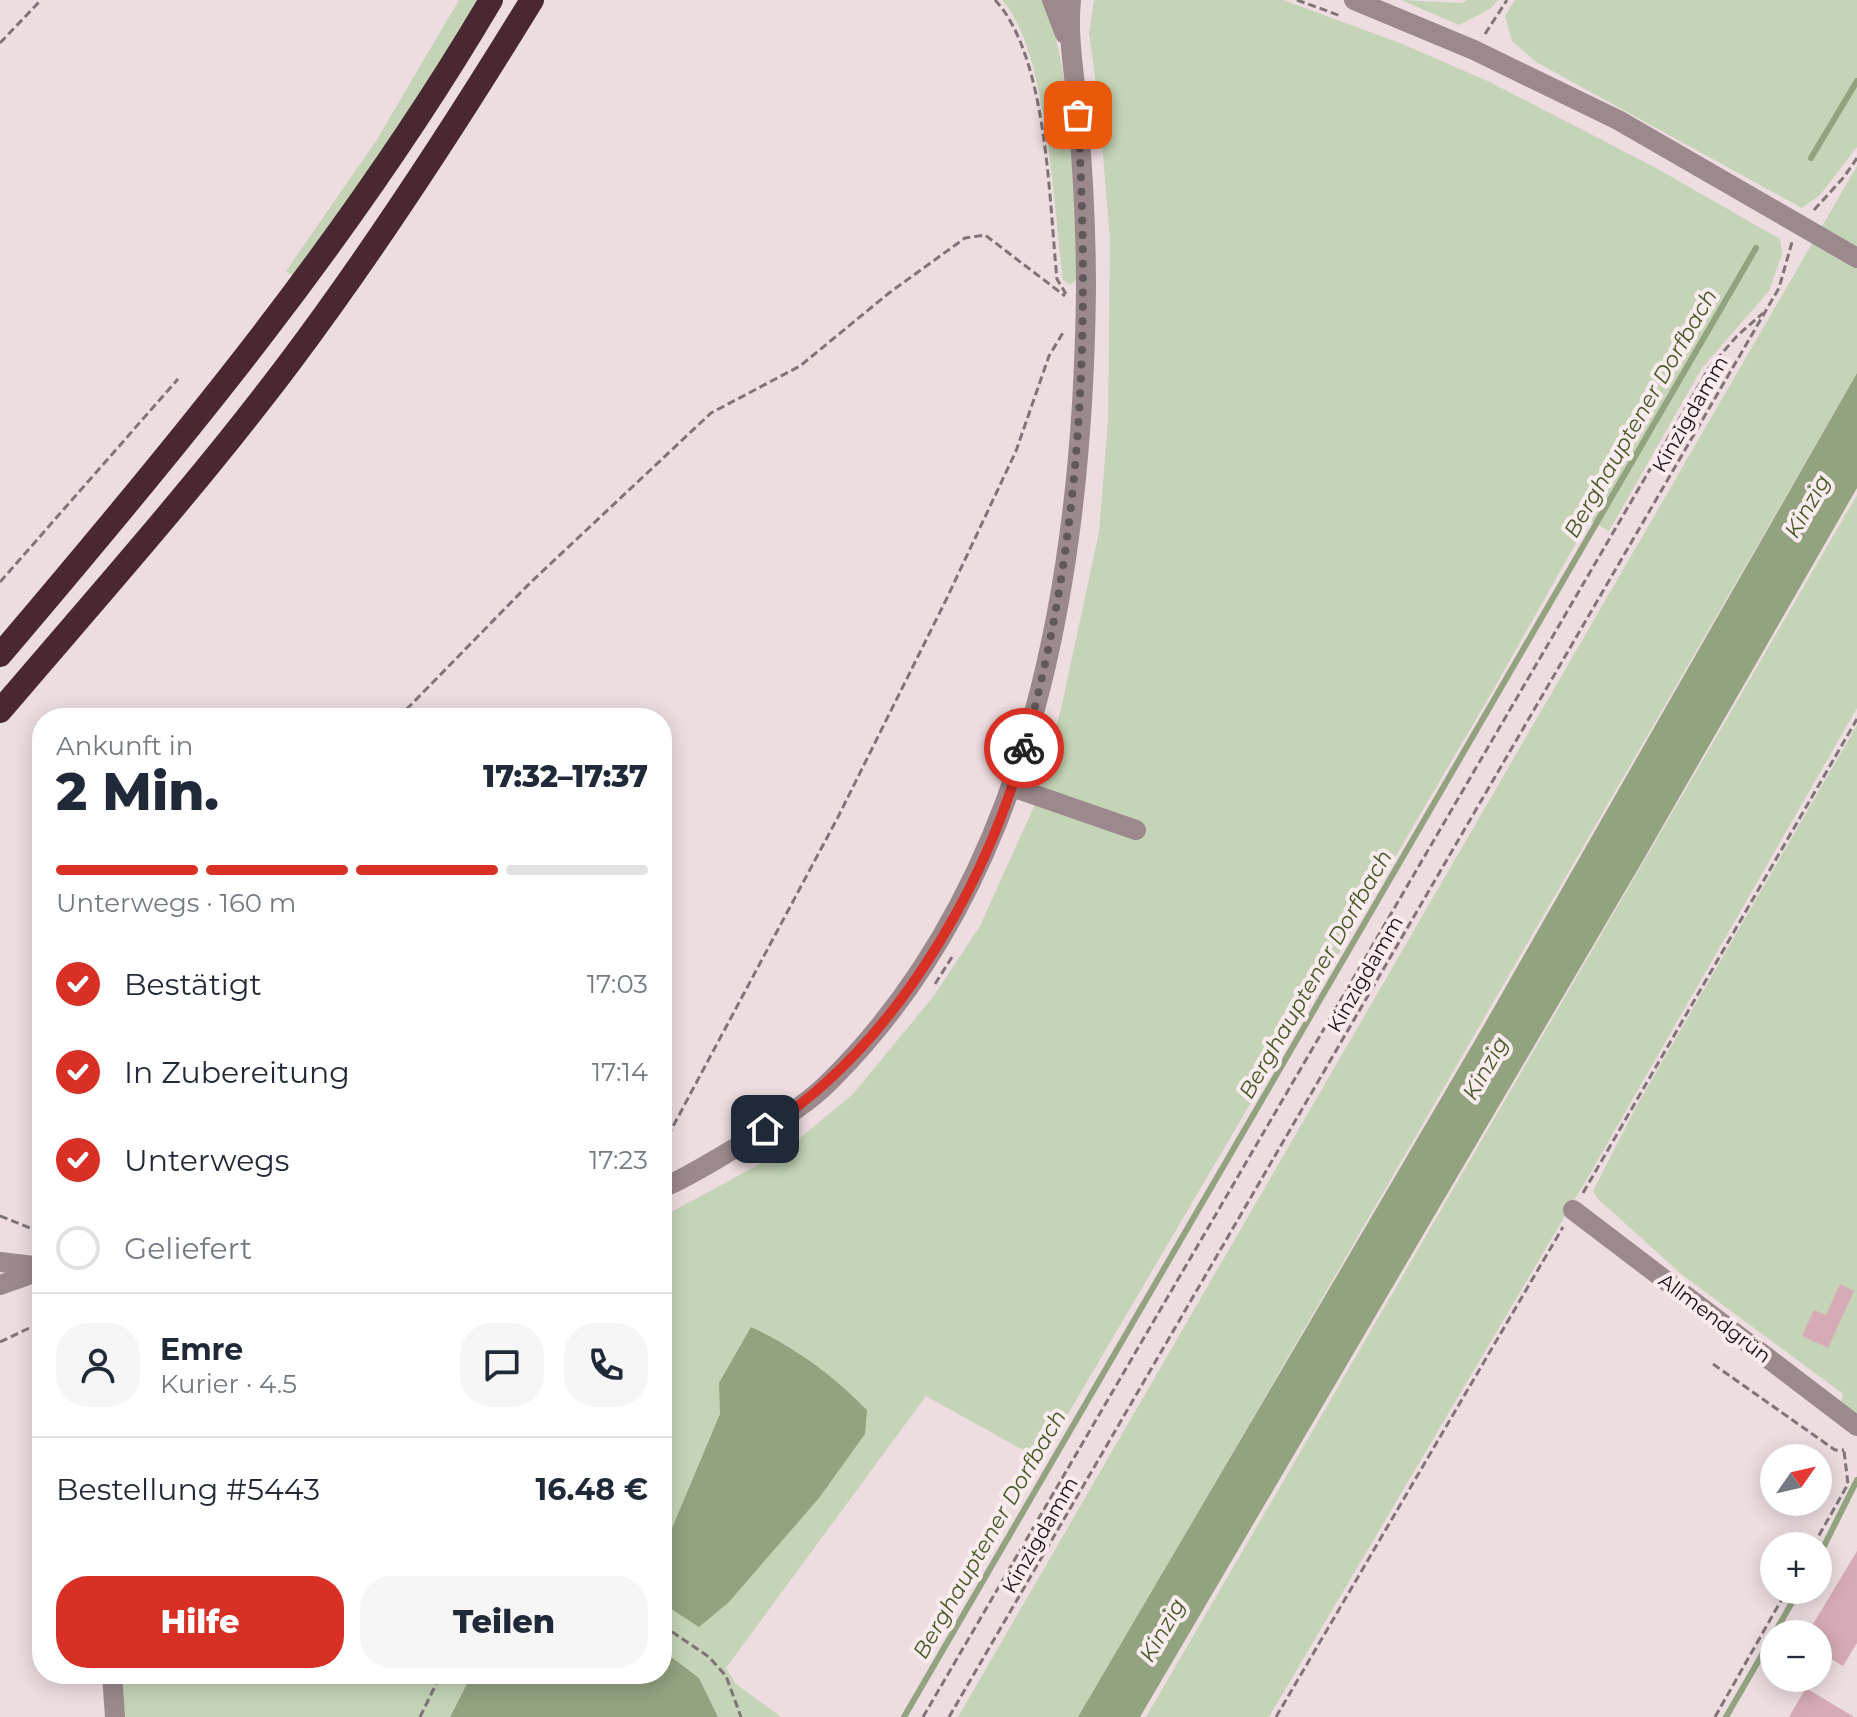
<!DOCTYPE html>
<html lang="de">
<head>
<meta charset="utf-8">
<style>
  body { margin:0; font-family:Montserrat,sans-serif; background:#f6f6f7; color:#1f2937; height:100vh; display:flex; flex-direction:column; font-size:30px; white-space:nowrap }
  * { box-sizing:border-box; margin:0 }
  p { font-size:26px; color:#747a83 }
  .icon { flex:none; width:44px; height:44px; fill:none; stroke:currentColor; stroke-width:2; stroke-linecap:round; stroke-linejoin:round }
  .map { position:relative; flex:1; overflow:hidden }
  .side { position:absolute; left:32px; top:708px; width:640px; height:976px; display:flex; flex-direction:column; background:#fff; border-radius:32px; box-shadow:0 4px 20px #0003 }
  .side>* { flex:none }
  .needle { width:52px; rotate:56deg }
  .buttons { position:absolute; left:1760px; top:1444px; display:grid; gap:16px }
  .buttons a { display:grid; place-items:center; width:72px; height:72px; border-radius:50%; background:#fff; box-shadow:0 4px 20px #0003; font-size:40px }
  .pin { position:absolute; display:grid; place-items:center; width:68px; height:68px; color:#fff; margin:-34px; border-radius:16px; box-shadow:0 4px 12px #0006 }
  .courier { position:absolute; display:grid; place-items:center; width:80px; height:80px; margin:-40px; border:6px solid #d93025; border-radius:50%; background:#fff; color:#222; box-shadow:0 2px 10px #0007 }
  .overview em { font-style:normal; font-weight:800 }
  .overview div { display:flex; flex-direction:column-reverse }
  .overview { display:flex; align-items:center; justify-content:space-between; height:136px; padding:0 24px }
  h1 { font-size:52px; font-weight:800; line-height:60px }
  .bar { display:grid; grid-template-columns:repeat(4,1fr); gap:12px 8px; align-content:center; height:96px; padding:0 24px }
  .bar i { height:10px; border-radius:6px; background:#e0e1e3 }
  .bar .selected { background:#d93025 }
  .bar p { grid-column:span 4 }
  .line { display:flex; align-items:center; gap:20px; padding:0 24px; border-top:2px solid #e0e1e3 }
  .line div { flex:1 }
  .round { display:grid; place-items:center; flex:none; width:84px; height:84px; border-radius:32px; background:#f6f6f7 }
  ol { padding:0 24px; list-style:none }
  li { display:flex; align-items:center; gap:24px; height:88px }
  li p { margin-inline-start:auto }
  li .icon { padding:8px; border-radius:50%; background:#d93025; color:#fff; stroke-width:4 }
  li:last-child { color:#747a83 }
  li i { width:44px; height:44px; border:4px solid #e0e1e3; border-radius:50% }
  .cta { display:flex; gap:16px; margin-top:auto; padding:16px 24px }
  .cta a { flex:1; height:92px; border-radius:32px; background:#d93025; color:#fff; font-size:32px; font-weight:800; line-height:92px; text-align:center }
  .cta a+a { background:#f6f6f7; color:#1f2937 }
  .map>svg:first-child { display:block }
  .green { fill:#c5d4b6 }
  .water { fill:#93a380 }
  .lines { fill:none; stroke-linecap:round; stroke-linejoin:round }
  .stream { stroke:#93a380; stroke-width:6 }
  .building { fill:#d6abb5 }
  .path { stroke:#7f7577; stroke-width:3; stroke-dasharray:8 4; stroke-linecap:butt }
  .minor { stroke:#9c898d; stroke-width:20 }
  .highway { stroke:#4a2832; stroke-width:24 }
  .done { stroke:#61585a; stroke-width:8; stroke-dasharray:0 14.4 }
  .route { stroke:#d93025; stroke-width:10 }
  .labels { text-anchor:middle; stroke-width:8; stroke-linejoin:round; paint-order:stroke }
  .street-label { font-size:20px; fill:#151011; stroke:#faebee }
  .water-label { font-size:22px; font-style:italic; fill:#445a25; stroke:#faebee }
</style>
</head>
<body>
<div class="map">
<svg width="1857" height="1717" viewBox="0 0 1857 1717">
  <rect width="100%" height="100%" fill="#eddde1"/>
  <!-- green -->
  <path class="green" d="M459,0h20l-44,73 -139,205 -10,-7 90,-130z
    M1002,0h43c30,90 29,186 32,279l-7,6 -7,-5c-9,-69 -15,-230 -61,-280z
    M1094,0h189l117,43 90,39 166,86 124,71 2,15 -13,37 -67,77 -93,163 -20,-11 -97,172 -451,768 -115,-64 -200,272 10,16 45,33h-63l-19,-39 -37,-28v-433l122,-66 68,-56 81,-98 47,-71 56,-124 25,-93 38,-177 9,-111 2,-182 -11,-132 -10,-74z
    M1401,0l62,3 4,-3h31l-8,9 -31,16z
    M1515,0h342v147l-36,47 -19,14 -266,-146 -24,-21 -7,-25z
    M1857,166v207l-777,1344h-122z
    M1857,495v213l-269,469 -319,540h-123z
    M1857,725v690l-16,-12 2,-9 -162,-120 -84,-76 -4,-7 43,-84z
    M121,1674h351l-22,43h-326z"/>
  <!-- water -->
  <path class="water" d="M1857,373v115l-216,376 -501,853h-62l406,-692z
    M751,1327c45,21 81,48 116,83l-2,24 -46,64 -90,104 -30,25 -34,-22 -3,-11v-42l58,-138 -1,-31z
    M662,1650l37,28 19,39h-268l22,-43h190z"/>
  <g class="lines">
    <!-- stream -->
    <path class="stream" d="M1811,158l46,-77
      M1818,1558l39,-78
      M1774,1634l25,-44
      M904,1717l852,-1469
      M1726,1717l48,-83"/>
  </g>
  <!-- building -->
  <path class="building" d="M1840,1284l14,7 -26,57 -26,-12 12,-26 12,5z
    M1857,1551v92l-14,23 -25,-15v-17h-11z
    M1806,1688l48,29h-65z"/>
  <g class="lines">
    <!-- path -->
    <path class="path" d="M995,0c53,57 54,203 62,279l9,15
      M1297,0l44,16
      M1485,34l22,-34
      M0,43l41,-43
      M1814,210l30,-33 13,-19
      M0,582l178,-203
      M398,718l132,-135 181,-170 89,-47 89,-73 76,-55 20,-3 80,61
      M935,984l17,-27
      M662,1147l176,-330 108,-217 70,-149 33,-95 15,-25
      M1583,1193l274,-474
      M0,1216l30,12h12
      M0,1342l42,-20
      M1713,1364l122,86h9
      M1813,1546l35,-62 -4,-33
      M662,1625l47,32 17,19 15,41
      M420,1717l21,-43
      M923,1717l786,-1349 28,-32 26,-23
      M949,1717l830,-1429 13,-46
      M1276,1717l287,-490
      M1715,1717l72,-127"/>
    <!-- minor -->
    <path class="minor" d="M1052,0l13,34
      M1354,0l120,50 144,70 239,138
      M1012,787l124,43
      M662,1188c29,-12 56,-30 83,-46 30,-19 62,-37 87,-63 204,-204 251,-513 254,-790 0,-57 -3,-117 -8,-175 -3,-38 -11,-76 -7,-114
      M1573,1210l284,216
      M0,1262l42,5
      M0,1285l42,-15
      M112,1674l3,43"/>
    <!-- highway -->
    <path class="highway" d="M0,655c177,-208 352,-419 491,-655
      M0,711c98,-115 199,-228 290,-349 87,-116 166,-238 242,-362"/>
  </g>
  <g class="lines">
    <!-- done -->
    <path class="done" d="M1024,748c59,-209 66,-417 54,-633"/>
    <!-- route -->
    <path class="route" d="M765,1129c127,-80 219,-239 259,-381"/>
  </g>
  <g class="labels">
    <!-- street labels -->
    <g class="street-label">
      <text transform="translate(1690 414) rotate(-60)" y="7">Kinzigdamm</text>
      <text transform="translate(1365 974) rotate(-60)" y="7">Kinzigdamm</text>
      <text transform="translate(1715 1318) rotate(37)" y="7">Allmendgrün</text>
      <text transform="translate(1040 1535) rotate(-60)" y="7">Kinzigdamm</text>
    </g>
    <!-- water labels -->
    <g class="water-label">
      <text transform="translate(1640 413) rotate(-60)" y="8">Berghauptener Dorfbach</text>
      <text transform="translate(1807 506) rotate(-60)" y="8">Kinzig</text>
      <text transform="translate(1315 974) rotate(-60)" y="8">Berghauptener Dorfbach</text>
      <text transform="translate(1485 1068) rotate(-60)" y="8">Kinzig</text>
      <text transform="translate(989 1534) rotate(-60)" y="8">Berghauptener Dorfbach</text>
      <text transform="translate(1162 1630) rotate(-60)" y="8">Kinzig</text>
    </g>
  </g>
</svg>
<div class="buttons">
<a><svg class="needle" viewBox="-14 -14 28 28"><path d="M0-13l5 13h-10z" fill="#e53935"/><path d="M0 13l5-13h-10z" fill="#747a83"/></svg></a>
<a>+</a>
<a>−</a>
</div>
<div class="pin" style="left:1078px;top:115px;background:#ea580c"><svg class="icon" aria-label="bag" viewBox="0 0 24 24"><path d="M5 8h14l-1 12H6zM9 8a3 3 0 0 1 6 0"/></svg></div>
<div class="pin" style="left:765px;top:1129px;background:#1f2937"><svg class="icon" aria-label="home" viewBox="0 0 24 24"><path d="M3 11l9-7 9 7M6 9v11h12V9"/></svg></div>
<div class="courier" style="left:1024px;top:748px"><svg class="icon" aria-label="bike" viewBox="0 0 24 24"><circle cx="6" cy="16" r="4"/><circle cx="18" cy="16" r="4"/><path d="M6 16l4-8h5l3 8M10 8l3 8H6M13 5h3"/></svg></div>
<section class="side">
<div class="overview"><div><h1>2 Min.</h1><p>Ankunft in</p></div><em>17:32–17:37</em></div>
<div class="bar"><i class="selected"></i><i class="selected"></i><i class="selected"></i><i></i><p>Unterwegs · 160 m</p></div>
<ol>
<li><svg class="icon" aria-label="check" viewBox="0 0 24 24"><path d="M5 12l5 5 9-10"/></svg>Bestätigt<p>17:03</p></li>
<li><svg class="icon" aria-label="check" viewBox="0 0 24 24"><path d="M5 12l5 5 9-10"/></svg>In Zubereitung<p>17:14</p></li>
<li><svg class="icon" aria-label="check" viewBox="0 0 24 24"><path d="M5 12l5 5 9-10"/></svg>Unterwegs<p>17:23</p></li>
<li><i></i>Geliefert</li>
</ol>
<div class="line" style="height:144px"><a class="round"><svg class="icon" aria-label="person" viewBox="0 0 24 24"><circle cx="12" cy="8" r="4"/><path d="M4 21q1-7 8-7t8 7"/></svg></a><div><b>Emre</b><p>Kurier · 4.5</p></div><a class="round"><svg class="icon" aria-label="chat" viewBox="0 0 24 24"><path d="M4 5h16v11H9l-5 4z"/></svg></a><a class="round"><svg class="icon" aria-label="phone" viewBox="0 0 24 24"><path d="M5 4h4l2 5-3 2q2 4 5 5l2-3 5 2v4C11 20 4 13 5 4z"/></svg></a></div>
<div class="line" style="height:104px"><div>Bestellung #5443</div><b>16.48 €</b></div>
<div class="cta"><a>Hilfe</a><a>Teilen</a></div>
</section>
</div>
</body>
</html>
